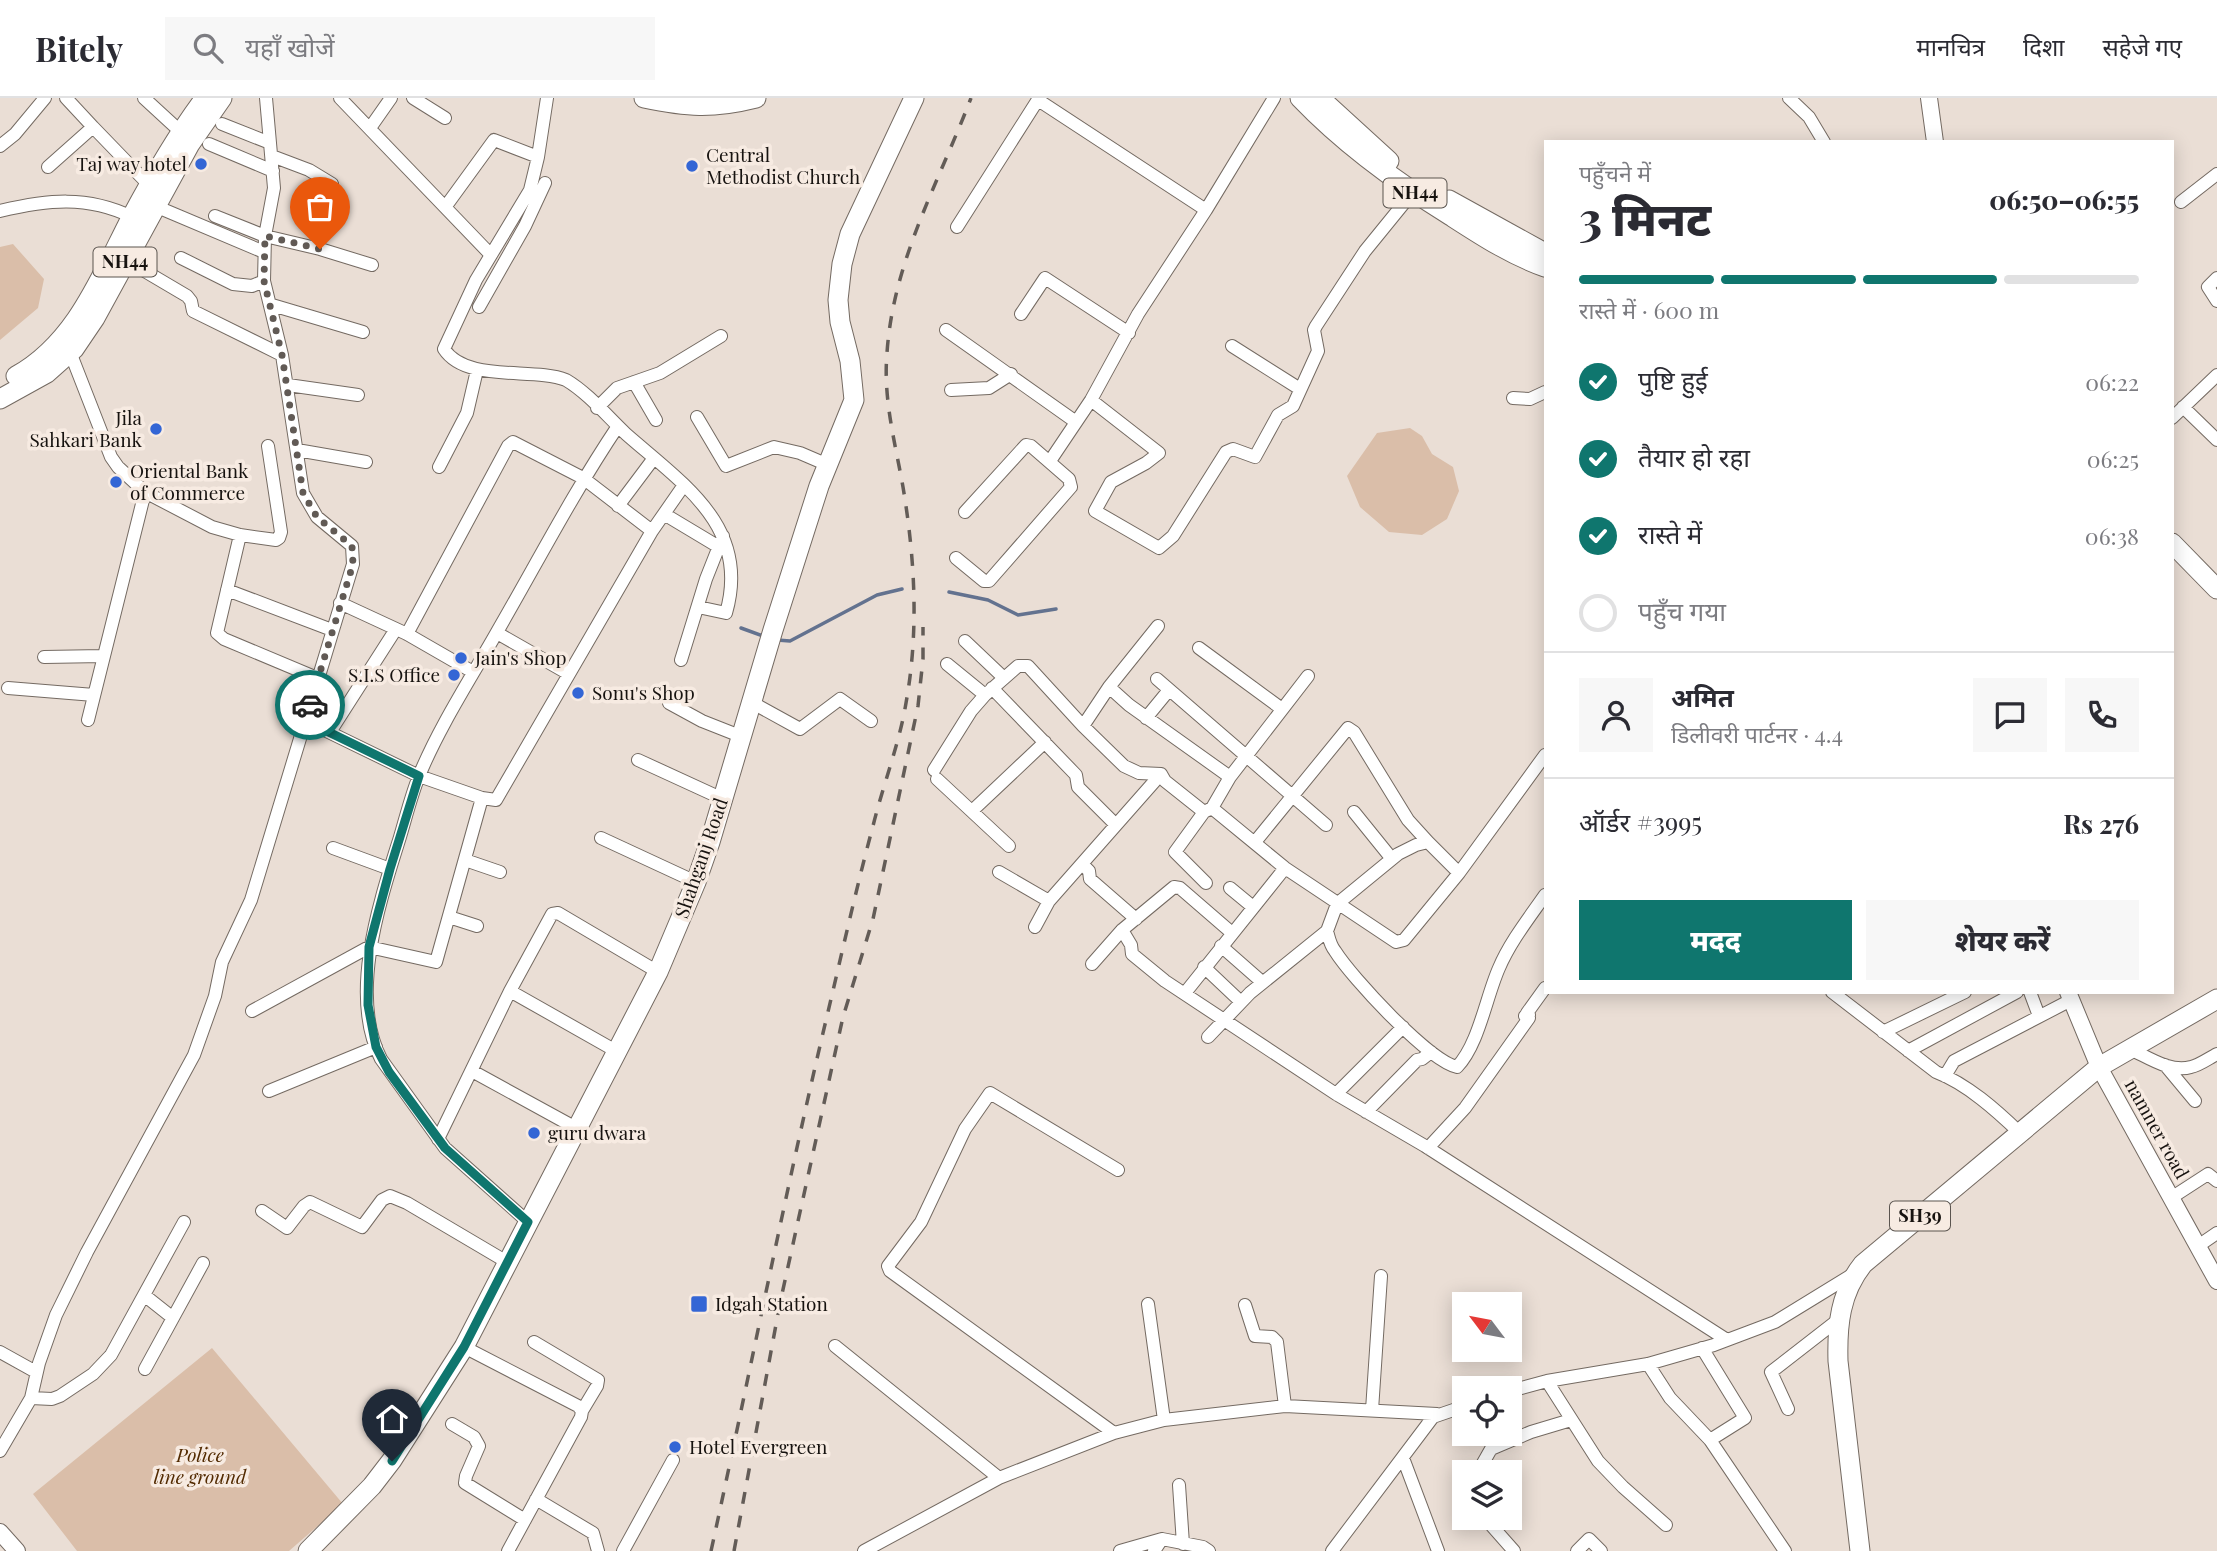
<!DOCTYPE html>
<html lang="hi">
<head>
<meta charset="utf-8">
<style>
  body { margin:0; font-family:"Playfair Display","Noto Sans Devanagari",serif; background:#f7f7f7; color:#2b2b33; height:100vh; display:flex; flex-direction:column; font-size:26px; white-space:nowrap }
  * { box-sizing:border-box; margin:0 }
  p { font-size:23px; color:#7c7c81 }
  .icon { flex:none; width:38px; height:38px; fill:none; stroke:currentColor; stroke-width:2; stroke-linecap:round; stroke-linejoin:round }
  .map { position:relative; flex:1; overflow:hidden }
  .panel { position:absolute; left:1544px; top:42px; width:630px; height:854px; display:flex; flex-direction:column; background:#fff; border-radius:0px; box-shadow:0 4px 18px #0003 }
  .panel>* { flex:none }
  .needle { width:46px; rotate:302deg }
  .tools { position:absolute; left:1452px; top:1194px; display:grid; gap:14px }
  .tools a { display:grid; place-items:center; width:70px; height:70px; border-radius:0px; background:#fff; box-shadow:0 4px 18px #0003; font-size:35px }
  .pin { position:absolute; display:grid; place-items:center; width:60px; height:60px; color:#fff; margin:-72px -30px; border-radius:50% 50% 50% 0; rotate:-45deg; box-shadow:0 0 7px #0007 }
  .pin .icon { rotate:45deg }
  .courier { position:absolute; display:grid; place-items:center; width:70px; height:70px; margin:-35px; border:5px solid #0f766e; border-radius:50%; background:#fff; color:#222; box-shadow:0 2px 9px #0007 }
  .overview em { font-style:normal; font-weight:800 }
  .overview div { display:flex; flex-direction:column-reverse }
  .overview { display:flex; align-items:center; justify-content:space-between; height:119px; padding:0 35px }
  h1 { font-size:46px; font-weight:800; line-height:52px }
  .bar { display:grid; grid-template-columns:repeat(4,1fr); gap:10px 7px; align-content:center; height:84px; padding:0 35px }
  .bar i { height:9px; border-radius:5px; background:#e1e1e2 }
  .bar .selected { background:#0f766e }
  .bar p { grid-column:span 4 }
  .line { display:flex; align-items:center; gap:18px; padding:0 35px; border-top:2px solid #e1e1e2 }
  .line div { flex:1 }
  .round { display:grid; place-items:center; flex:none; width:74px; height:74px; border-radius:0px; background:#f7f7f7 }
  ol { padding:0 35px; list-style:none }
  li { display:flex; align-items:center; gap:21px; height:77px }
  li p { margin-inline-start:auto }
  li .icon { padding:7px; border-radius:50%; background:#0f766e; color:#fff; stroke-width:4 }
  li:last-child { color:#7c7c81 }
  li i { width:38px; height:38px; border:4px solid #e1e1e2; border-radius:50% }
  .cta { display:flex; gap:14px; margin-top:auto; padding:14px 35px }
  .cta a { flex:1; height:80px; border-radius:0px; background:#0f766e; color:#fff; font-size:28px; font-weight:800; line-height:80px; text-align:center }
  .cta a+a { background:#f7f7f7; color:#2b2b33 }
  header { display:flex; align-items:center; gap:42px; box-sizing:border-box; height:98px; padding:0 35px; background:#fff; border-bottom:2px solid #e1e1e2 }
  header strong { font-size:33px }
  nav { display:flex; gap:38px; margin-inline-start:auto; font-size:24px }
  .search { width:490px; height:63px; background:#f7f7f7; display:flex; align-items:center; gap:18px; box-sizing:border-box; padding:0 24px; border-radius:0px; color:#7c7c81; font-size:26px }
  .map>svg:first-child { display:block }
  .green { fill:#dabea9 }
  .lines { fill:none; stroke-linecap:round; stroke-linejoin:round }
  .stream { stroke:#63728f; stroke-width:3.5 }
  .minor-casing { stroke:#746a62; stroke-width:14 }
  .secondary-casing { stroke:#746a62; stroke-width:18 }
  .primary-casing { stroke:#746a62; stroke-width:21 }
  .trunk-casing { stroke:#746a62; stroke-width:21 }
  .minor { stroke:#fff; stroke-width:12 }
  .secondary { stroke:#fff; stroke-width:16 }
  .primary { stroke:#fff; stroke-width:19 }
  .trunk { stroke:#fff; stroke-width:19 }
  .rail { stroke:#635c57; stroke-width:3.5; stroke-dasharray:12 12; stroke-linecap:butt }
  .done { stroke:#615a55; stroke-width:7; stroke-dasharray:0 12.6 }
  .route { stroke:#0f766e; stroke-width:9 }
  .poi-dot { fill:#3466d5; stroke:#f7ebe2; stroke-width:2.5 }
  .labels { text-anchor:middle; stroke-width:7; stroke-linejoin:round; paint-order:stroke }
  .shield { fill:#f7ebe2; stroke:#5a544f; stroke-width:2 }
  .shield-label { font-size:18px; font-weight:bold; fill:#171310 }
  .poi-label { font-size:19px; fill:#171310; stroke:#f7ebe2; text-anchor:start }
  .street-label { font-size:19px; fill:#171310; stroke:#f7ebe2 }
  .park-label { font-size:19px; font-style:italic; fill:#522a00; stroke:#f7ebe2 }
</style>
</head>
<body>
<header>
<strong>Bitely</strong>
<div class="search"><svg class="icon" aria-label="search" viewBox="0 0 24 24"><circle cx="10" cy="10" r="6"/><path d="M15 15l6 6"/></svg>यहाँ खोजें</div>
<nav><a>मानचित्र</a><a>दिशा</a><a>सहेजे गए</a></nav>
</header>
<div class="map">
<svg width="2217" height="1453" viewBox="0 0 2217 1453">
  <rect width="100%" height="100%" fill="#eaded5"/>
  <!-- green -->
  <path class="green" d="M13,146l31,35 -6,29 -38,32v-93z
    M1410,330l12,8 10,18 21,13 6,24 -12,28 -25,16 -33,-3 -29,-25 -13,-31 30,-43z
    M212,1250l131,156 -54,47h-212l-44,-57z"/>
  <g class="lines">
    <!-- stream -->
    <path class="stream" d="M949,494l39,8 30,15 38,-6
      M741,530l25,9
      M777,542l13,1 87,-46 25,-6"/>
    <!-- minor casing -->
    <g class="minor-casing">
      <path id="minor" d="M66,0l27,29
        M144,0l38,35
        M340,0l151,157
        M413,0l32,20
        M547,0l-9,59 -8,33 -54,90 -32,69c22,34 89,18 122,31 22,13 41,36 60,54 57,50 125,93 100,179l-28,-6
        M1789,0l20,19 15,25
        M1038,2l168,110
        M222,26l48,19
        M370,30l21,-30
        M209,46l64,27
        M0,48l15,-12 30,-36
        M272,58l37,14 23,14
        M48,69l45,-40 57,59
        M2181,104l36,-28
        M155,108l109,46
        M446,108l48,-66 44,17
        M0,113c47,-11 87,-16 132,6
        M215,118l50,20 55,13 52,16
        M957,129l82,-129
        M181,160l52,26 19,2 12,-5
        M126,162l61,36 4,5 2,10 89,44
        M2217,180l-9,9 9,14
        M272,207l91,27
        M479,209l46,-81 20,-43
        M1021,216l24,-36 84,55
        M946,232l130,92
        M1232,248l68,43
        M70,254l41,105 7,10 27,25 67,35 28,8 36,5 3,-2 2,-6 -13,-86
        M634,284l22,38
        M288,287l70,10
        M951,292l38,-2 22,-14
        M1513,300l17,1 15,-7
        M1091,302l68,53 -13,10 -35,19 -16,29 64,37 14,-12 53,-84 7,-3 22,8 23,-42 15,-9 25,-55 -4,-21 2,-4 49,-75 48,-59
        M2183,309l34,33
        M597,310l20,-20 43,-15 61,-37
        M697,319l29,49 48,-19 26,6 28,12
        M2172,320l45,-43
        M297,352l69,12
        M1050,363l41,-61 47,-86 68,-104 68,-112
        M439,369l28,-54 10,-43
        M618,408l36,-48
        M664,416l55,33
        M240,437l-23,98 7,6 93,39
        M956,460l28,23h5l82,-94 -2,-8 -38,-33 -5,-1 -61,67
        M227,492l105,40
        M340,505l67,31 66,38
        M497,535l72,41
        M407,536l101,-188 5,-4 70,36 69,53
        M965,543l39,37
        M1199,550l83,61
        M44,559l59,-1
        M681,562l25,-81 17,-43
        M947,566l38,31
        M1157,581l169,146
        M1109,589l20,18 101,72
        M8,590l86,7
        M992,590l84,87 2,12 38,38
        M751,604l49,27 40,-30 31,22
        M669,605l33,18 38,15
        M1146,620l23,-28
        M88,622l57,-228
        M306,623l113,55 63,22 14,2 156,-269 32,-46
        M1083,628l26,-39 49,-61
        M330,634l66,-103
        M638,662l85,39
        M934,672l37,-59 14,-16 33,-29h10l55,60 41,40 15,7 22,1 4,7 39,31 8,-4 18,-31 78,-101
        M937,681l72,67
        M1212,710l73,60 111,74 8,-2 55,-67
        M973,712l72,-68
        M1204,714l-29,40 31,31
        M1354,714l38,47
        M601,740l95,44
        M1255,744l93,-114 6,4 54,88 20,22
        M333,750l57,21
        M465,762l35,12
        M1082,766l7,7 1,8 46,40
        M999,774l50,29
        M1230,790l23,19
        M449,819l28,9
        M1035,829l14,-26 112,-127
        M1122,832l9,15 1,9 33,27 171,113 89,52 302,194
        M1327,833l10,-27 61,-50 18,-9 12,-3 31,31 86,-118
        M1221,848l41,36
        M1092,866l30,-34 52,-43 6,1 52,45
        M1204,869l37,35
        M510,893l106,60
        M1832,894l104,80c31,12 60,38 84,61
        M2030,894l9,24
        M1185,895l100,-125
        M252,913l117,-64 67,15 46,-164
        M1883,934l82,-40
        M1208,939l42,-44 77,-62c2,7 3,14 8,20 17,27 94,110 122,116 22,-23 29,-70 42,-99 11,-26 30,-50 46,-73
        M2130,951c18,8 40,24 61,18 9,-2 18,-9 26,-13
        M1908,953l109,-59
        M2165,967l30,36
        M472,973l104,57
        M1945,978l9,-15 117,-61
        M269,993l107,-44
        M1336,996l67,-67
        M1366,1014l51,-52 5,-1 9,-7
        M438,1041l72,-148 42,-77 6,-1 100,59
        M1428,1050l37,-40 59,-83 5,-7 -4,-2 4,-1 -2,-2 18,-25
        M2171,1100l37,-24 9,7
        M262,1113l25,17 17,-22 6,-4 52,25 20,-27 8,-4 17,7 100,59
        M528,1124l-83,-74 -64,-89c-33,-64 -1,-158 19,-222 6,-20 11,-41 19,-61 20,-49 52,-98 78,-144 40,-69 76,-139 121,-206
        M2198,1148l19,-13
        M144,1197l29,23
        M1148,1206l16,116
        M1245,1207l10,31 17,1 5,5 8,64
        M534,1244l64,38 -1,6 -15,25
        M835,1248l164,132
        M464,1249l114,59 4,5 -1,6 -73,134
        M1702,1250l43,70 -35,22
        M0,1254l36,20
        M1648,1266l22,34 40,42 75,111
        M145,1271l58,-106
        M1547,1283l51,80 25,26 43,38
        M1510,1293l37,-10 101,-17 66,-19 61,-23 80,-49
        M31,1300l21,1 8,-3 33,-22 18,-19 73,-133
        M1788,1311l-17,-37 67,-52
        M1372,1312l9,-134
        M452,1326l22,13 5,9 -13,30 -1,7 60,37
        M1114,1335l-224,-162 -2,-5 33,-44 44,-93 25,-36 128,77
        M0,1353l31,-53 8,-35 17,-48 31,-63 107,-197 21,-59 7,-34 29,-62 102,-336 -1,-18 -35,-29 -14,-24 -21,-138 -18,-74 1,-45 9,-48 -8,-90
        M1403,1360l35,93
        M1478,1374l13,-23 40,-17 40,-12
        M1179,1387l4,59
        M536,1401l57,34 5,18
        M1484,1419l30,34
        M623,1453l50,-91
        M864,1453l135,-73 115,-45 50,-13 121,-14 152,8
        M1120,1453l42,-12
        M1154,1453l8,-12 41,8 6,4
        M1332,1453l101,-134 32,-11
        M1577,1453l12,-12 12,12"/>
    </g>
    <!-- secondary casing -->
    <g class="secondary-casing">
      <path id="secondary" d="M1929,0l6,44
        M2068,894l31,75 118,214
        M0,1434l17,19"/>
    </g>
    <!-- primary casing -->
    <g class="primary-casing">
      <path id="primary" d="M308,1453l64,-65 20,-26 72,-113 194,-375 38,-90 14,-40 63,-212 46,-144 35,-86 -4,-39 -10,-39 -2,-22 4,-36 8,-30 64,-136
        M1860,1453l-22,-190c-1,-36 2,-68 25,-97l236,-197 118,-68"/>
    </g>
    <!-- trunk casing -->
    <g class="trunk-casing">
      <path id="trunk" d="M644,0c43,9 68,11 112,0
        M1300,0c45,47 96,84 151,118 31,20 60,39 94,51
        M1320,0l69,63
        M1449,102l96,53
        M16,278c60,-33 85,-100 115,-158 22,-41 46,-83 74,-120
        M0,301l47,-26 27,-24 21,-31 95,-174 32,-46
        M2172,445l45,46"/>
    </g>
    <!-- minor -->
    <use href="#minor" class="minor"/>
    <!-- secondary -->
    <use href="#secondary" class="secondary"/>
    <!-- primary -->
    <use href="#primary" class="primary"/>
    <!-- trunk -->
    <use href="#trunk" class="trunk"/>
    <!-- rail -->
    <path class="rail" d="M711,1453c39,-178 74,-358 116,-535 15,-63 29,-127 46,-190 10,-41 26,-81 33,-123 13,-72 9,-144 -3,-216 -8,-45 -20,-88 -16,-134 6,-92 52,-171 84,-255
      M734,1453l46,-248 63,-286 30,-98 45,-213 5,-47v-32"/>
  </g>
  <g class="lines">
    <!-- done -->
    <path class="done" d="M310,607l43,-141 -1,-18 -35,-29 -14,-24 -21,-138 -18,-74 1,-45 55,13"/>
    <!-- route -->
    <path class="route" d="M310,607l-4,16 113,55 -29,93 -21,78 -1,58 8,42 13,25 56,76 83,74 -64,125 -72,114"/>
  </g>
  <!-- markers -->
  <g class="poi-dot">
    <circle cx="201" cy="66" r="7"/>
    <circle cx="692" cy="68" r="7"/>
    <circle cx="156" cy="331" r="7"/>
    <circle cx="116" cy="384" r="7"/>
    <circle cx="461" cy="560" r="7"/>
    <circle cx="454" cy="577" r="7"/>
    <circle cx="578" cy="595" r="7"/>
    <circle cx="534" cy="1035" r="7"/>
    <rect x="690" y="1197" width="18" height="18" rx="3.5"/>
    <circle cx="675" cy="1349" r="7"/>
  </g>
  <g class="labels">
    <!-- shield labels -->
    <g class="shield">
      <rect x="1383.5" y="80.5" width="63" height="29" rx="5"/>
      <rect x="93.5" y="149.5" width="63" height="29" rx="5"/>
      <rect x="1890" y="1103.5" width="60" height="29" rx="5"/>
    </g>
    <g class="shield-label">
      <text x="1415" y="101">NH44</text>
      <text x="125" y="170">NH44</text>
      <text x="1920" y="1124">SH39</text>
    </g>
    <!-- poi labels -->
    <g class="poi-label">
      <text x="706" y="64">Central<tspan x="706" dy="22">Methodist Church</tspan></text>
      <text x="187" y="73" text-anchor="end">Taj way hotel</text>
      <text x="142" y="327" text-anchor="end">Jila<tspan x="142" dy="22">Sahkari Bank</tspan></text>
      <text x="130" y="380">Oriental Bank<tspan x="130" dy="22">of Commerce</tspan></text>
      <text x="475" y="567">Jain's Shop</text>
      <text x="440" y="584" text-anchor="end">S.I.S Office</text>
      <text x="592" y="602">Sonu's Shop</text>
      <text x="548" y="1042">guru dwara</text>
      <text x="715" y="1213">Idgah Station</text>
      <text x="689" y="1356">Hotel Evergreen</text>
    </g>
    <!-- street labels -->
    <g class="street-label">
      <text transform="translate(701 760) rotate(-71)" y="7">Shahganj Road</text>
      <text transform="translate(2157 1031) rotate(61)" y="7">namner road</text>
    </g>
    <!-- park labels -->
    <g class="park-label">
      <text x="200" y="1364">Police<tspan x="200" dy="22">line ground</tspan></text>
    </g>
  </g>
</svg>
<div class="tools">
<a><svg class="needle" viewBox="-14 -14 28 28"><path d="M0-13l5 13h-10z" fill="#e53935"/><path d="M0 13l5-13h-10z" fill="#7c7c81"/></svg></a>
<a><svg class="icon" aria-label="locate" viewBox="0 0 24 24"><circle cx="12" cy="12" r="6"/><path d="M12 2v4M12 18v4M2 12h4M18 12h4"/></svg></a>
<a><svg class="icon" aria-label="layers" viewBox="0 0 24 24"><path d="M12 4l9 5-9 5-9-5zM3 14l9 5 9-5"/></svg></a>
</div>
<div class="pin" style="left:320px;top:151px;background:#ea580c"><svg class="icon" aria-label="bag" viewBox="0 0 24 24"><path d="M5 8h14l-1 12H6zM9 8a3 3 0 0 1 6 0"/></svg></div>
<div class="pin" style="left:392px;top:1363px;background:#1f2937"><svg class="icon" aria-label="home" viewBox="0 0 24 24"><path d="M3 11l9-7 9 7M6 9v11h12V9"/></svg></div>
<div class="courier" style="left:310px;top:607px"><svg class="icon" aria-label="car" viewBox="0 0 24 24"><path d="M5 17H2v-5l4-1 3-4h7l3 4 3 1v5h-3M9 17h6M6 11h13"/><circle cx="7" cy="17" r="2"/><circle cx="17" cy="17" r="2"/></svg></div>
<section class="panel">
<div class="overview"><div><h1>3 मिनट</h1><p>पहुँचने में</p></div><em>06:50–06:55</em></div>
<div class="bar"><i class="selected"></i><i class="selected"></i><i class="selected"></i><i></i><p>रास्ते में · 600 m</p></div>
<ol>
<li><svg class="icon" aria-label="check" viewBox="0 0 24 24"><path d="M5 12l5 5 9-10"/></svg>पुष्टि हुई<p>06:22</p></li>
<li><svg class="icon" aria-label="check" viewBox="0 0 24 24"><path d="M5 12l5 5 9-10"/></svg>तैयार हो रहा<p>06:25</p></li>
<li><svg class="icon" aria-label="check" viewBox="0 0 24 24"><path d="M5 12l5 5 9-10"/></svg>रास्ते में<p>06:38</p></li>
<li><i></i>पहुँच गया</li>
</ol>
<div class="line" style="height:126px"><a class="round"><svg class="icon" aria-label="person" viewBox="0 0 24 24"><circle cx="12" cy="8" r="4"/><path d="M4 21q1-7 8-7t8 7"/></svg></a><div><b>अमित</b><p>डिलीवरी पार्टनर · 4.4</p></div><a class="round"><svg class="icon" aria-label="chat" viewBox="0 0 24 24"><path d="M4 5h16v11H9l-5 4z"/></svg></a><a class="round"><svg class="icon" aria-label="phone" viewBox="0 0 24 24"><path d="M5 4h4l2 5-3 2q2 4 5 5l2-3 5 2v4C11 20 4 13 5 4z"/></svg></a></div>
<div class="line" style="height:91px"><div>ऑर्डर #3995</div><b>Rs 276</b></div>
<div class="cta"><a>मदद</a><a>शेयर करें</a></div>
</section>
</div>
</body>
</html>
